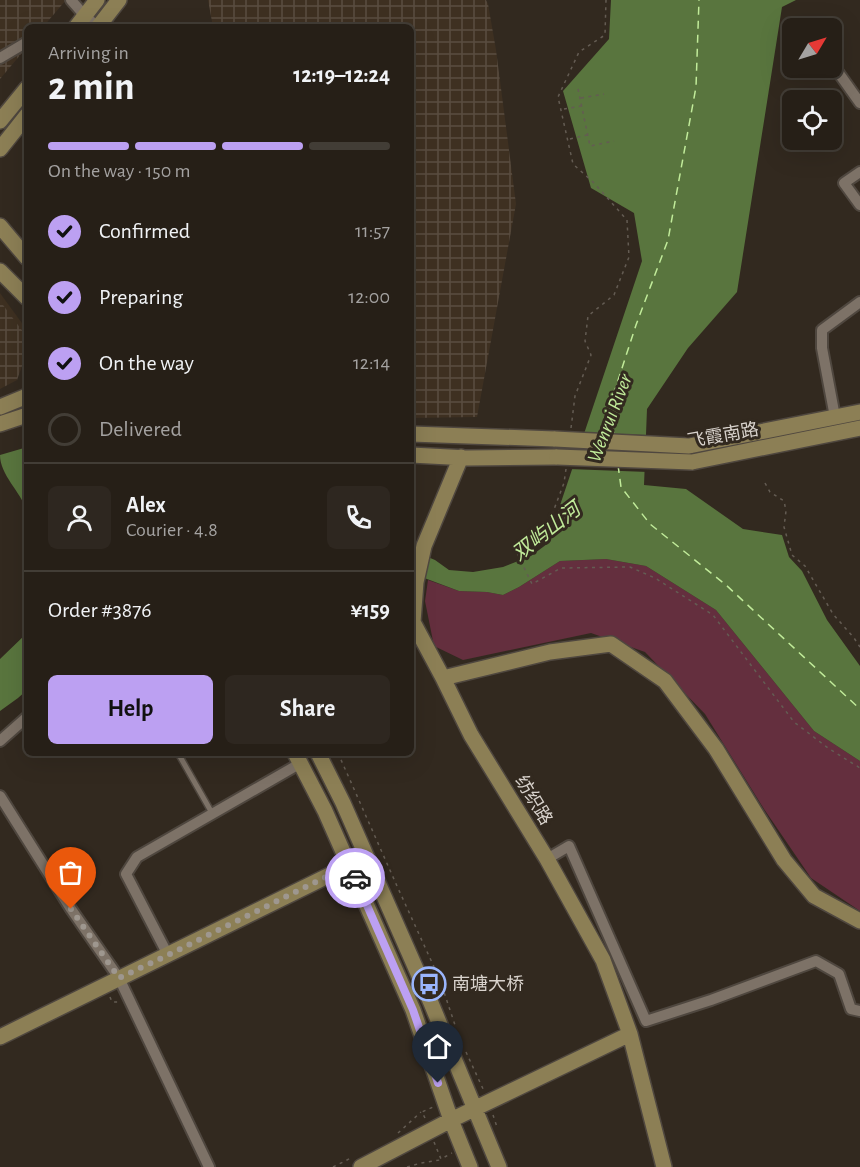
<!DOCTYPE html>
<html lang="en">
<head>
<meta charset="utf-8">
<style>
  body { margin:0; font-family:"Alegreya Sans","Noto Sans SC",sans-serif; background:#2e2720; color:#f1f3f6; height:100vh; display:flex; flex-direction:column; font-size:22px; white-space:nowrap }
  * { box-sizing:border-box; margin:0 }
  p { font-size:20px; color:#a4a2a1 }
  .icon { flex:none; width:33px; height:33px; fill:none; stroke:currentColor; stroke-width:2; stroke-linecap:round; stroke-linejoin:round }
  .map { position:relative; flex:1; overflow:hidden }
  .drawer { position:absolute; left:24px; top:24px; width:390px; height:732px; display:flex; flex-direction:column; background:#261f17; border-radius:9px; box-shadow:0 6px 24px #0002,0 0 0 2px #423d36 }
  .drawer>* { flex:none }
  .needle { width:39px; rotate:52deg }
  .controls { position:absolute; left:782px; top:18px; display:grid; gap:12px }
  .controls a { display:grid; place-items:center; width:60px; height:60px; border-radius:9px; background:#261f17; box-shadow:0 6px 24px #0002,0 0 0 2px #423d36; font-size:30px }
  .pin { position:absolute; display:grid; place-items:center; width:51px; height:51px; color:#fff; margin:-62px -26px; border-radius:50% 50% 50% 0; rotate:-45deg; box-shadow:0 0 6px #0007 }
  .pin .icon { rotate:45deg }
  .courier { position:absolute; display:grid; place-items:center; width:60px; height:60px; margin:-30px; border:4px solid #bca0f2; border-radius:50%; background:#fff; color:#222; box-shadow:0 2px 8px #0007 }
  .head em { font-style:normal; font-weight:700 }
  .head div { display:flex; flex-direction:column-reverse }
  .head { display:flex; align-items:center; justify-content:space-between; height:102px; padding:0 24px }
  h1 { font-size:39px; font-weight:700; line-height:45px }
  .bar { display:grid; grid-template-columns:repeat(4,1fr); gap:9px 6px; align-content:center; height:72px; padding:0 24px }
  .bar i { height:8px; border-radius:4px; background:#423d36 }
  .bar .on { background:#bca0f2 }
  .bar p { grid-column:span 4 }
  .line { display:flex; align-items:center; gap:15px; padding:0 24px; border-top:2px solid #423d36 }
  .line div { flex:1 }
  .round { display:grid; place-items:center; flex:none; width:63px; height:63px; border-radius:9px; background:#2e2720 }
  ol { padding:0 24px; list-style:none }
  li { display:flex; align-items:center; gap:18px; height:66px }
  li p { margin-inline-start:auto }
  li .icon { padding:6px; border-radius:50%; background:#bca0f2; color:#111; stroke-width:4 }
  li:last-child { color:#a4a2a1 }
  li i { width:33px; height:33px; border:3px solid #423d36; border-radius:50% }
  .cta { display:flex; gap:12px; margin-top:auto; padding:12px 24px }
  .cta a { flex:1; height:69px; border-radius:9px; background:#bca0f2; color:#111; font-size:24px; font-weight:700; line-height:69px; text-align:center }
  .cta a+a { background:#2e2720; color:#f1f3f6 }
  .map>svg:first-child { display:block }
  .built { fill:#3e3021 }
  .industrial { fill:url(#industrial-grid) }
  .green { fill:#642f3e }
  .water { fill:#59753e }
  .pier { fill:#32291f }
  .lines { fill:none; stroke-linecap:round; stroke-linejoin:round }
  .ferry { stroke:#c1eb9a; stroke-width:1.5; stroke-dasharray:8 6; stroke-linecap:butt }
  .lane-casing { stroke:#4f473f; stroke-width:8 }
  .street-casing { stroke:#4f473f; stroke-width:14 }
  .secondary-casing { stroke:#4f473f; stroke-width:18 }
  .path { stroke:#645c53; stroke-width:1.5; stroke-dasharray:3 4.5; stroke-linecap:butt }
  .lane { stroke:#7d7267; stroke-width:5 }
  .street { stroke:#7d7267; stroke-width:10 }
  .secondary { stroke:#8c7f55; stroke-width:15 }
  .secondary-bridge-casing { stroke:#4f473f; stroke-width:18; stroke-linecap:butt }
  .secondary-bridge { stroke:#8c7f55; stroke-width:15 }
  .done { stroke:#9e978f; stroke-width:6; stroke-dasharray:0 10.8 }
  .route { stroke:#bca0f2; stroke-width:8 }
  .labels { text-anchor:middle; stroke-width:6; stroke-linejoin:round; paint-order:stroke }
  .street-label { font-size:18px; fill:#d8d2cc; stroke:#32291f }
  .poi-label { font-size:18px; fill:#d8d2cc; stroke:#32291f; text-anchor:start }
  .water-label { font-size:20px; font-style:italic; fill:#c1eb9a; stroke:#32291f }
</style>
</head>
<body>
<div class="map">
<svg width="860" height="1167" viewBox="0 0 860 1167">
  <defs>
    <pattern id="industrial-grid" width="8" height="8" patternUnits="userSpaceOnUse" patternTransform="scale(1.5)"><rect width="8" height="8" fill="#3e3021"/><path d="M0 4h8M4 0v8" fill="none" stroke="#594d40"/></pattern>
  </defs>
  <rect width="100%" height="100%" fill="#32291f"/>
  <!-- built -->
  <path class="built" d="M0,293l27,37v15l-27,20z"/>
  <!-- industrial -->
  <path class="industrial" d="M0,0h66l-23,27h-16v20l-27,32z
    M208,0h278l2,4 8,46 20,154 -39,213 -66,1v-391h-198z
    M0,301l27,36v15l-10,28 -17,9z"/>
  <!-- green -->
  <path class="green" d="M606,559l40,7 70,44 98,121 46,30v150l-49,-33 -47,-69 -59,-95 -60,-62 -54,-19 -128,27 -29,-14 -9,-45 3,-21 31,11 28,1 16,3 16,-8 41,-26z"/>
  <!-- water -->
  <path class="water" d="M611,0h185l-14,7 -45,285 -49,56 -41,61 -3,76 42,4 57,40 39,6 7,22 13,14 25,49 33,46v95l-46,-30 -98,-121 -70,-44 -40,-7 -46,2 -41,26 -16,8 -16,-3 -28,-1 -48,-18v-23l24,10 14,10 24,2 30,-5 28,-11 16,-12 95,-283 -8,-48 -43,-25 -28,-97 46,-52z
    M24,448l3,9v54c-6,-19 -27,-36 -27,-56z
    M27,633v57l-9,8 -18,13v-52z"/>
  <!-- pier -->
  <path class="pier" d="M581,434l68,1 -1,37 -79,-3z"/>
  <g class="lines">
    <!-- ferry -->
    <path class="ferry" d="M614,436l-4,-31 26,-80 32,-85 28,-153 3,-87
      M618,465l3,22 29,37 76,61 134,124"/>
    <!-- lane casing -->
    <g class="lane-casing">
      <path id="lane" d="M178,753l34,60"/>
    </g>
    <!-- street casing -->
    <g class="street-casing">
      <path id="street" d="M71,0l14,16 13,11
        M0,58l27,-16
        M833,65l27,38
        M860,172l-16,11 16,22
        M835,417l-13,-69v-18l38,-28
        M0,741l27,-24
        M0,796l71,113 48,69 90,189
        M547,859l22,-13 77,175 65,-21 105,-39 23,13 12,35 9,2
        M168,955l-42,-81 11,-17 164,-94"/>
    </g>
    <!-- secondary casing -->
    <g class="secondary-casing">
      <path id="secondary" d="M76,27l21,-27
        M98,27l21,-27
        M0,121l27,-33
        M0,149l27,-34
        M0,226l27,32
        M0,271l27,27
        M0,407l27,-11
        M0,424l27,-9
        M411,434l144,5
        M689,446l171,-34
        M411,455l57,3 89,-1
        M461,457l-37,89 -8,36 -3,40 30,56 28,57 76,124 56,101 27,74 34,133
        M692,462l168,-34
        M443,678l107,-26 61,-8 54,37 51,68 68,111 30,36 46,25
        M295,753l30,58 88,199 38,110 19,47
        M318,753l25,50 88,200 68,164
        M0,1037l350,-172
        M361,1167l90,-47 179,-86"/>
    </g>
    <!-- path -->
    <path class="path" d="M578,89l12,57 24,-5
      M581,98l23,-4
      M564,109l17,-3
      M570,139l17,-4
      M571,428l4,-32 16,-41 -6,-14 3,-25 26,-21 15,-38 -2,-37 -33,-37 -21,-19 -15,-67 21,-45 26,-17 1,-35
      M566,469l-2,14 -22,58 -25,12 15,31 29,-16 69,-1 25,11 58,37 81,107 34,26 32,20
      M765,483l5,9 14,9 2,10 -2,16 8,28 13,11 28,48 21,24 6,9
      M338,753l59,133 43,94 15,45
      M110,997l2,5h8
      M466,1052l18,39
      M493,1115l4,12
      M425,1118l-3,-6 11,-5
      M398,1133l23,-21
      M434,1142l7,17 11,-6
      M333,1167l18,-9
      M407,1167l14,-4 19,-3"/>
    <!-- lane -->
    <use href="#lane" class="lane"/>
    <!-- street -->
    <use href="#street" class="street"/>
    <!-- secondary -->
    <use href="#secondary" class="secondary"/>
    <!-- secondary-bridge casing -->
    <g class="secondary-bridge-casing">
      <path id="secondary-bridge" d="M555,439l134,7
        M557,457l135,5"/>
    </g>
    <!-- secondary-bridge -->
    <use href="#secondary-bridge" class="secondary-bridge"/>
  </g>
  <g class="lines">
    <!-- done -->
    <path class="done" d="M71,909l48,69 49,-23 182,-90 5,13"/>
    <!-- route -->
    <path class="route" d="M355,878l58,132 25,73"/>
  </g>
  <!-- icons -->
  <defs>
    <g id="bus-ring" transform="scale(1.725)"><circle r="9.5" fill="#32291f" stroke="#9ab5fd" stroke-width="1.5"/><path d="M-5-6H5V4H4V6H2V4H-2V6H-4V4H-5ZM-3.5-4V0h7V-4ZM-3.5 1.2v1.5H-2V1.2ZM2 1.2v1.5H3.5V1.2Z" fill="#9ab5fd"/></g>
  </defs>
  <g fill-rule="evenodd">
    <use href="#bus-ring" x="429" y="984"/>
  </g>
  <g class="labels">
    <!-- street labels -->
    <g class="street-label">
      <text transform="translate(723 435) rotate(-10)" y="6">飞霞南路</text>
      <text transform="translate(534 800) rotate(59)" y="6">纺织路</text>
    </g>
    <!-- poi labels -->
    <g class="poi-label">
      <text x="452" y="990">南塘大桥</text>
    </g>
    <!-- water labels -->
    <g class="water-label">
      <text transform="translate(609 418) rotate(-69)" y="7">Wenrui River</text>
      <text transform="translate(546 531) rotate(-38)" y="7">双屿山河</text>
    </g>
  </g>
</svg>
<div class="controls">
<a><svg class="needle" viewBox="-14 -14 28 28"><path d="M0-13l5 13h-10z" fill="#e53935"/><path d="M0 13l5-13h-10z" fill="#a4a2a1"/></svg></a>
<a><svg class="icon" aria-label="locate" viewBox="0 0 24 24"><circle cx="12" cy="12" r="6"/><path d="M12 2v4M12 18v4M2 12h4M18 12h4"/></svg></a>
</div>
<div class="pin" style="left:71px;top:909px;background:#ea580c"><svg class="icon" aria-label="bag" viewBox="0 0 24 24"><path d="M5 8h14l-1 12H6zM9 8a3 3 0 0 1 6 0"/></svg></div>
<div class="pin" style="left:438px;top:1083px;background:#1f2937"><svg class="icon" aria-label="home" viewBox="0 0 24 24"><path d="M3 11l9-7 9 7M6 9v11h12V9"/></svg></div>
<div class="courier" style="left:355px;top:878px"><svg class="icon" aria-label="car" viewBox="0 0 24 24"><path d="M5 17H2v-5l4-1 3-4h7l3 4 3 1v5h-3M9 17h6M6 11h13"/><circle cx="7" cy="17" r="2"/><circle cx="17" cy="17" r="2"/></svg></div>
<section class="drawer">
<div class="head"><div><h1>2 min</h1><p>Arriving in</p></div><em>12:19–12:24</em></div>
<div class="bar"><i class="on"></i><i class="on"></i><i class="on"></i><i></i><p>On the way · 150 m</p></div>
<ol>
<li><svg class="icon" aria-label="check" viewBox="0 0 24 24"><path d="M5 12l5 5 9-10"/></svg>Confirmed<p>11:57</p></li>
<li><svg class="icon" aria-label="check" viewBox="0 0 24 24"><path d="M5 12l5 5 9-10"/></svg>Preparing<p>12:00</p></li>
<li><svg class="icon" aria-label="check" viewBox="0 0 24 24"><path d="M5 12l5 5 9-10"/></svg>On the way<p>12:14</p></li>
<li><i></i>Delivered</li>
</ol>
<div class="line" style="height:108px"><a class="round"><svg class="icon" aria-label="person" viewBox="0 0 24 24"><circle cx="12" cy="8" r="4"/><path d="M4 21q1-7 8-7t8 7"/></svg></a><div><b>Alex</b><p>Courier · 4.8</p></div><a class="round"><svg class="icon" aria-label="phone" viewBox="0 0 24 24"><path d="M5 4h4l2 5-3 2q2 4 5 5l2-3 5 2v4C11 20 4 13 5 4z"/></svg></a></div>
<div class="line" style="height:78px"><div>Order #3876</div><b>¥159</b></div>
<div class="cta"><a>Help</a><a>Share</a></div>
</section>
</div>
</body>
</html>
